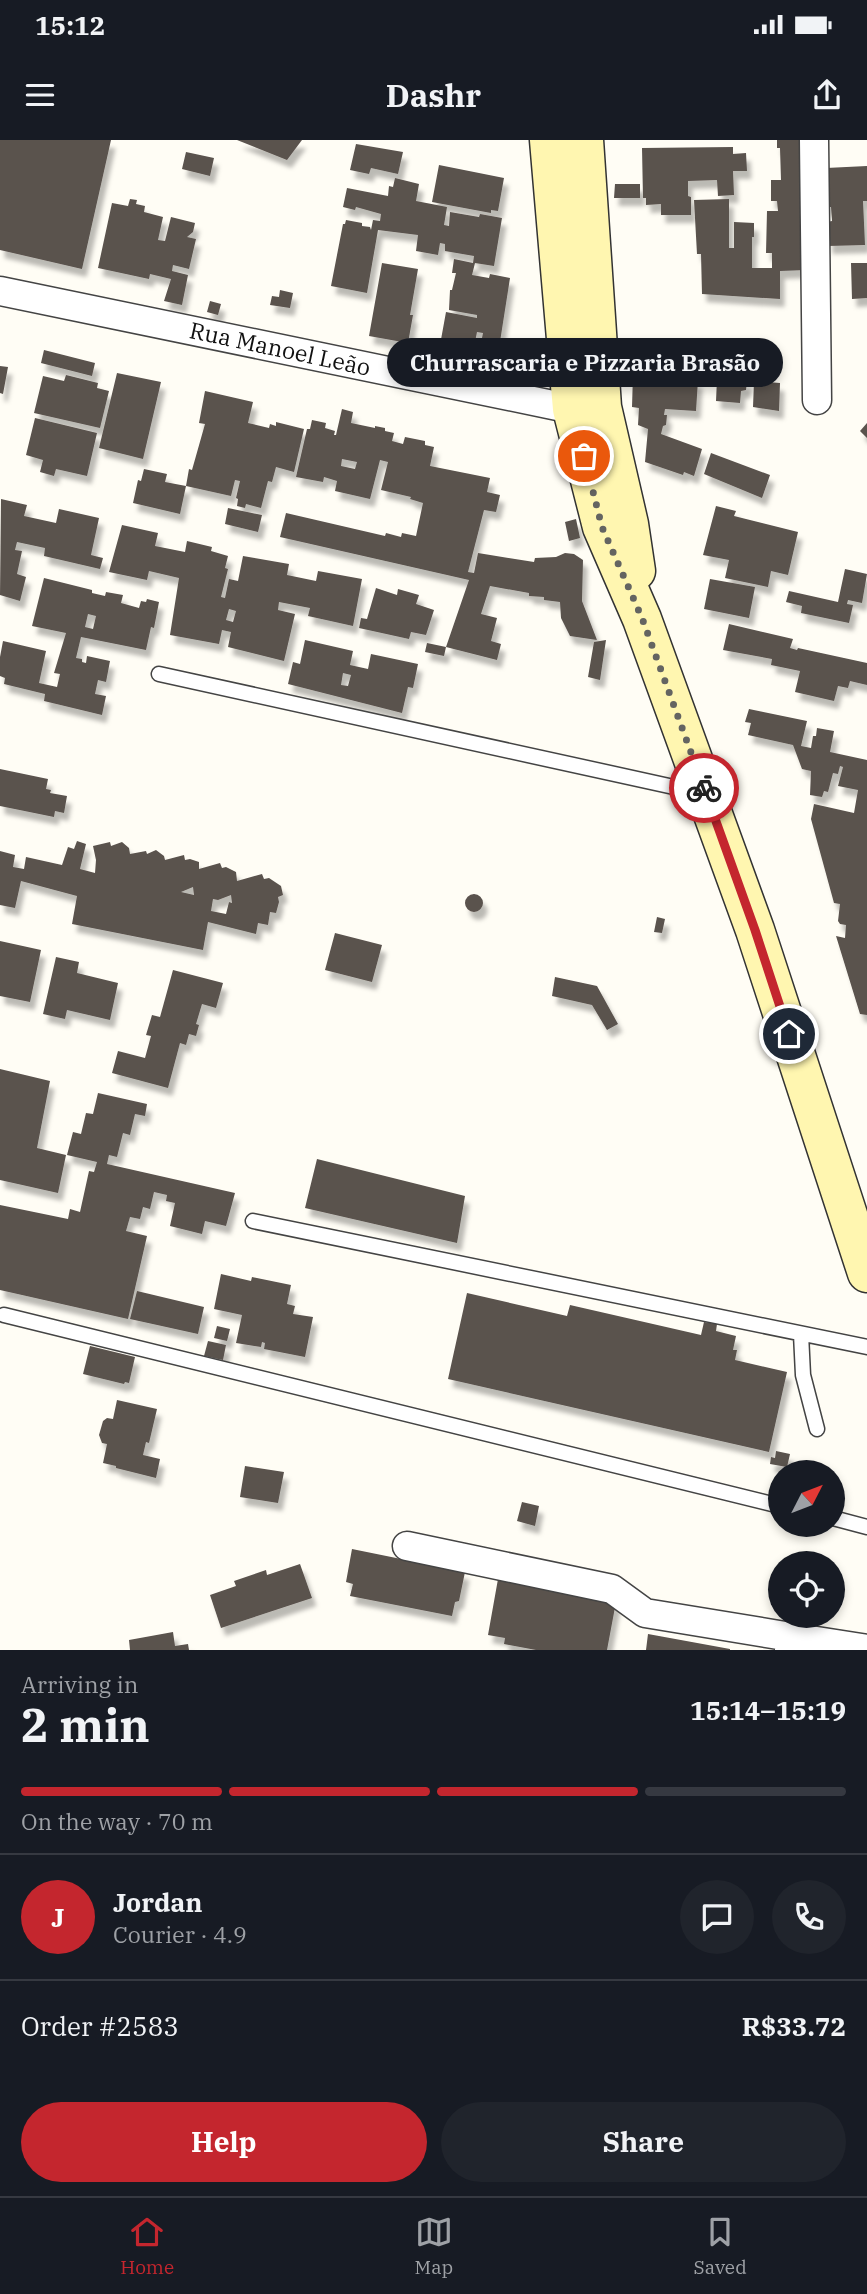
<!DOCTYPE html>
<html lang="en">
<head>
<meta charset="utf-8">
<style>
  body { margin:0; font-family:"IBM Plex Serif",serif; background:#20242c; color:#f1f3f6; height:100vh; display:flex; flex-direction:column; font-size:26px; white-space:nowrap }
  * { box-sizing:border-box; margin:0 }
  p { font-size:23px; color:#9ea1a6 }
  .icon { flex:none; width:38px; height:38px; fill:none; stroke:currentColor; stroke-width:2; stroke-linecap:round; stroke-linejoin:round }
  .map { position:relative; height:1510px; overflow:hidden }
  .panel { display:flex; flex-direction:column; background:#171b24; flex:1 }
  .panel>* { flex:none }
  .needle { width:46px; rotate:48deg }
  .tools { position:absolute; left:768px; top:1320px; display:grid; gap:14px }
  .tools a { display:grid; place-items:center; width:77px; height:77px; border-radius:50%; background:#171b24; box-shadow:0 4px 10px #0003; font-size:35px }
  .pin { position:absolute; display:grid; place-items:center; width:60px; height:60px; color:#fff; margin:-30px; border:4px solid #fff; border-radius:50%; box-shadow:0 2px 7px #0007 }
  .courier { position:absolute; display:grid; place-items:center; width:70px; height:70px; margin:-35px; border:5px solid #c4262e; border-radius:50%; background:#fff; color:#222; box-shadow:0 2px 9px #0007 }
  .bubble { position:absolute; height:49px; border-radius:24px; background:#171b24; box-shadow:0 4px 10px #0003; font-size:23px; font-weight:700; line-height:49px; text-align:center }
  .head em { font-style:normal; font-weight:700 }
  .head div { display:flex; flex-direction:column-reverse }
  .head { display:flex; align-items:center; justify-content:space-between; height:119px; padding:0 21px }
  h1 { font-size:46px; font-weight:700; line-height:52px }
  .bar { display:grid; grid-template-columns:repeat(4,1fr); gap:10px 7px; align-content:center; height:84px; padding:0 21px }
  .bar i { height:9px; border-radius:5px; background:#363941 }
  .bar .active { background:#c4262e }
  .bar p { grid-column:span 4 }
  .line { display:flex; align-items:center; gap:18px; padding:0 21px; border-top:2px solid #363941 }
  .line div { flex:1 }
  .round { display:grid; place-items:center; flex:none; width:74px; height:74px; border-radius:37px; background:#20242c }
  .primary-button { display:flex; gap:14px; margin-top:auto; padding:14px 21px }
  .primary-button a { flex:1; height:80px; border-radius:42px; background:#c4262e; color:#fff; font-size:28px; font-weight:700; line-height:80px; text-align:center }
  .primary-button a+a { background:#20242c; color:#f1f3f6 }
  .status { display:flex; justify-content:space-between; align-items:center; height:49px; padding:0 35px; background:#171b24; direction:ltr }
  .status svg { height:19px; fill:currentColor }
  header { display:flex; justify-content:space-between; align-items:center; height:91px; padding:0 21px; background:#171b24; font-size:32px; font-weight:700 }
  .tabs { display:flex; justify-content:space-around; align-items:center; height:98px; border-top:2px solid #363941; background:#171b24; font-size:19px; color:#9ea1a6 }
  .tabs a { display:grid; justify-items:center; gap:4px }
  .tabs .active { color:#c4262e }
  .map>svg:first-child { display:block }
  .building { fill:#5a524d; fill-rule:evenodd; filter:url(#shadow) }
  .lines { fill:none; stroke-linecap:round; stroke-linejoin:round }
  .lane-casing { stroke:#444; stroke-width:17 }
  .street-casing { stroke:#444; stroke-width:31 }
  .secondary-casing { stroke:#333; stroke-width:41 }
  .lane { stroke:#fff; stroke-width:14 }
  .street { stroke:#fff; stroke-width:28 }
  .secondary { stroke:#fff6b0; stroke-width:38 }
  .done { stroke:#646461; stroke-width:7; stroke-dasharray:0 12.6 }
  .route { stroke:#c4262e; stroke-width:9 }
  .labels { text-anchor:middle; stroke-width:7; stroke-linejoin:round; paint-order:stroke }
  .street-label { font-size:23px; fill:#111; stroke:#fff }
</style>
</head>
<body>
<div class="status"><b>15:12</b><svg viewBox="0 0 49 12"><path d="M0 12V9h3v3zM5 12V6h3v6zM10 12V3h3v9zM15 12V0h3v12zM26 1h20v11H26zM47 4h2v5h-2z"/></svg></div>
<header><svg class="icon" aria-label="menu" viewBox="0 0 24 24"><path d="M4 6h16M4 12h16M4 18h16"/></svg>Dashr<svg class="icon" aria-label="share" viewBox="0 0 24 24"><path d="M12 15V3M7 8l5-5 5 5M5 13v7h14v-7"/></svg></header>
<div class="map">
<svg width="867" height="1510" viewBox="0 0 867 1510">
  <defs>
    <filter id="shadow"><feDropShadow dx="4.5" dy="8" stdDeviation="2" flood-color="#0004"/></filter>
  </defs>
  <rect width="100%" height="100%" fill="#fffdf5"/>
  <!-- building -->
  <path class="building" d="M0,0h111l-29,129 -82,-19z
    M237,0h65l-15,20z
    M777,0h24l5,130 -26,1v28l-78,-5 -1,-40h-4l-3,-54 35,-1v49h5v-26l20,1v14h-2v31h20v-15h-6l1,-42h11l-1,-10h-6v-21h10l-1,-32h-3z
    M356,4l47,8 -5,22 -27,-6 -2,6 -19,-4z
    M733,7v7l13,-1 1,18h-14l1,24 -16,1 -1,-16 -29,1v15l3,1v18h-30v-11l-15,1v-7h-3l-1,-50z
    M186,12l28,6 -4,18 -28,-7z
    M439,25l65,13 -6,33 -7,-1v3l-59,-11z
    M867,26v35h-4l2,44 -37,1 -1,-24 5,-1 -1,-14h-5v-39z
    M395,38l24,6 -3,17 31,6 -3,18 5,1 1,-14 29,5 1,-3 22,4 -8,48 -19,-3 -3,12 17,3 1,-4 20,4 -16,102 -26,-4 1,-4 -33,-5 10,-55 31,6v-3l-28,-5 1,-20h2l4,-17h-4l2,-14 19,4 1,-7 -29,-5v-7l-5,-1 -2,12 -22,-4 2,-16 -40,-5 -11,63 -36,-7 12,-62h2l1,-4 16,3v3l8,1 1,3 2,-10 7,1 1,-7 -25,-7 -1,3 -12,-3 4,-19 41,8 1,-10 4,1zM477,192l6,1 -2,10 -6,-1zM459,200l15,2 -2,9 -15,-2z
    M615,44h25v14h-26z
    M130,59l7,1 -1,4 9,2 -1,6 19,5 -5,23 7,1 6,-24 24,6 -2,9 -6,5 9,2 -7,30 -16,-4 -1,6 16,4 -6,30 -18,-4 7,-22 -21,-5 -1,5 -51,-11 14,-65 16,3z
    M382,123l36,6 -8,46h3l-5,28 -39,-7z
    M851,123h16v35l-15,1z
    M280,150l13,3 -3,15 -20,-3 2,-9 7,1z
    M210,161l11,3 -3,11 -11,-3z
    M44,210l51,13 -3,13 -51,-13z
    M0,226l8,1 -5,27 -3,-1z
    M117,233l44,9 -18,77 -44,-11z
    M633,234l19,1v4l46,1 -2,31 -31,-2 -1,6h3l-1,10 -3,1 -2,8 41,15 -8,27 -10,-4 -1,3 -38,-13 3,-33 -10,-4 1,-17 -7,-1z
    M66,235l32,8 -1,5 12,3 -9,37 -66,-15 9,-37 21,5z
    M717,239l30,2 -1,9 -5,1 -1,12 -24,-2z
    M754,241l26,2 -1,28 -26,-4z
    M205,251l48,11 -5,21 21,5 1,-4 6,2v-4l28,7 -10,43 -18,-5 -4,15 -4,-1 -7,27 -15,-4 -1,4 -8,-2 1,-7 -2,-1 4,-17 -5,-1 -4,16 -45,-10 3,-17 3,1 13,-46 -6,-1z
    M342,269l11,3 -2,11 24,5v-2l10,2v3l9,2 -2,8 11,3 2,-7 20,4v4l9,2 -4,19 60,12 -3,14 13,3 -4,17 -12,-2 -16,62 6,1 4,-20 56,9 1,-4 21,-1 9,-4 9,1 9,6 -1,41 15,39 -27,-4 -9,-18 -1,-16 -16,-2v-3l-15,-1v-3l-39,-7 -9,28 16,4 -6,23 10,3 -4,16 -51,-13 23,-67 -189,-43 6,-24 99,23 1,-3 15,4 1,-4 14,3 7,-33 -13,-4 1,-2 -30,-7 7,-28 -8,-2 -10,39 -35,-8 2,-10 -13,-4 -1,5 -27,-5 11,-48h3l2,-9 14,3 -1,5 10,3 -1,4h2zM342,319l15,3 -2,7 -14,-3z
    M35,278l62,15 -10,43 -31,-7 -2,7 -14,-4 3,-12 -17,-5z
    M867,283v15l-7,-7z
    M711,313l59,22 -8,23 -58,-24z
    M144,329l23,5 -2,8 21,4 -6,28 -47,-11 5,-23 3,1z
    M1,359l26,6 -3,11 32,7 3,-14 40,9 -8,37 12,3 -3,11 -56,-13 1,-8 -28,-6 -2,8 7,1 -5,23 9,3 -6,24 -20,-6z
    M716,366l20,5 -2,5 64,16 -10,43 -17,-4 -3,16 -43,-9 4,-18 -26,-5z
    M228,368l34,7 -4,17 -33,-8z
    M576,379l4,19 -11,3 -4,-19z
    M122,385l36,8 -3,13 30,6 2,-11 25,6 -1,4 17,5 -3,12 3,1 -7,28 4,1 4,-19 9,2 5,-25 46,8 -2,11 29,6 2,-10 44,8 -9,47 -45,-10 2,-8 -31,-6 -1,8 17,4 -11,47 -56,-14 3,-15 -9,-2 -3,14 -49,-9 9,-57 -30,-7 -2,9 -38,-8zM229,469l7,2 -3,11 -7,-2z
    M845,429l22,5 -5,29 -14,-3 -1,4 6,1 -4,18 -48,-10 1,-7 -16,-4 3,-11 49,11z
    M44,438l48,12v3l13,3 1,-4 17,3 -2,8 18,5 2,-7 5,1 1,-3 12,3 -5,26 -3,-1 -5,23 -65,-13 -5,21 6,1v3l4,1 1,-7 23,5 -4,21 -8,-2 -3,14 11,2 -4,19 -58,-14 1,-7 -41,-10 1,-6 -5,-2v-19l3,-16 43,10 -7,32 18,4 3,-13 -6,-1 12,-40 -34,-7zM88,474l8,2 -3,13 -8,-2z
    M710,439l45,8 -6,31 -45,-9z
    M376,448l21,7 1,-6 21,6 -3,9 18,6 -8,25 -15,-3 -2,7 -50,-11 2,-10 6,1z
    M729,484l64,15 -3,9 7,2 1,-2 69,15v22l-17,-4 -2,7 -10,-2 -4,15 -39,-9 5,-21 -29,-6 1,-6 -49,-9z
    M305,500l48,11 -3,14 18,4 3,-15 47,10 -5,24 -5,-1 -6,26 -114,-29 5,-22 7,2zM343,533l8,2 -3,11 -7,-1z
    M606,500l-6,40 -12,-3 6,-35z
    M427,503l19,4 -2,9 -19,-4z
    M749,569l58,12 -6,25 10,2 2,-12h3l1,-8 17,3 -4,21 37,8v255l-7,-1 -24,-78 9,2 1,-13 -6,-1 -2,-3 2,-17 -6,-1 -23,-84 3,-15 40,9 4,-23 -20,-4 5,-19 -3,-1 -2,8 -5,-1 -5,19 -4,-1 -2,6 -12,-2 1,-24 -9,-2 -9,-24 -45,-10 3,-12 -6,-1z
    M0,629l48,10 -2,10 5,1 -1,3 17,3 -3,17 -9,-2 -1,6 -54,-11z
    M77,701l9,3 -6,25 15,4 1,-13 -3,-14 17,-4 1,4 11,-4 7,6 1,6 16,-3 1,3 9,-4 8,6 1,4 19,-5 1,5 5,-1 9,3v7l21,-6 2,5 4,-1 10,5 1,9 25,-7 2,5 5,-1 12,8 2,9 -5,2 1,5 -3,11 -6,-1 -2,13 -10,-2 -2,11 -48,-12 -5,28 -131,-26 5,-28 -56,-15 -6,27 -15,-3v-54l15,4 -2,12 11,2 2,-12 36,8 6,-18 6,2zM193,747l1,8 -13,-3zM231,755l1,8 -3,-1 -3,12 -15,-3 2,-12 5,1z
    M465 763a9 9 0 1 1 18 0a9 9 0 1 1-18 0Z
    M657,777l8,2 -3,14 -8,-1z
    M335,793l47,12 -10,37 -47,-12z
    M0,801l41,9 -11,52 -30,-6z
    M56,817l23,5 -2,11 41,10 -8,37 -43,-10 -2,9 -22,-5z
    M173,830l50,13 -7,25 -14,-4 -6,20 3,1 -3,11 -7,-2 -3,11 -6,-2 -12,45 -56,-15 6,-22 27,7 6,-22 -5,-1 6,-20 8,2z
    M555,837l42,9 21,38 -11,6 -15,-25 -40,-9z
    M0,929l50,12 -13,67 29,7 -8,38 -58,-13z
    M98,953l49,11 -2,12 -10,-2 -5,21 -7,-2 -6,24 -8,-2 -2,9 128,29 -9,33 -21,-5 -3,13 -32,-8 5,-23 -9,-2 1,-6 -13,-3 -4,17 -7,-2 -3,12 -10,-2 -4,14 21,5 -19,83 -128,-29v-85l68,14 2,-10 10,3 9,-41 5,1 3,-10 -30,-7 6,-23 8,2 5,-21 7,1z
    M317,1019l148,37 -8,47 -152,-35z
    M221,1134l30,7 1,-4 39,8 -4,19 8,2 -2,8 20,3 -8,40 -41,-8 1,-6 -3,-1 -1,5 -25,-4 6,-28 -28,-6z
    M137,1151l67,16 -6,27 -68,-15z
    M467,1153l100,23 3,-11 131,30 3,-13 13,2 -1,7 20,5 -3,14h4l-2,10 52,12 -18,80 -321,-73z
    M217,1186l13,3 -3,12 -13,-3z
    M208,1201l18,4 -3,15 -19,-4z
    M90,1206l45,11 -6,26 -4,-1 -1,2 -41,-10z
    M117,1260l40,9 -8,34 -3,-1 -3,13 17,4 -4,19 -40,-10v-2l-13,-3 4,-19 -5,-1 -3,-8 4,-14 4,-3 6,1z
    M776,1311l14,3 -3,13 -17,-3 1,-7 4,1z
    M245,1326l39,6 -6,31 -38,-6z
    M522,1362l17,4 -4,20 -18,-5z
    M352,1409l113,23 -6,29 -4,1 -3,14 -102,-20 3,-12 -7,-2z
    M300,1424l12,34 -91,30 -11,-33 26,-9 -2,-5 32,-11 1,5z
    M498,1439l118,23 -9,48h-71l-32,-6 1,-6 -17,-3z
    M173,1492l2,14 13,-2 1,6h-59l-1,-10z
    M648,1494l82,15v1h-84z"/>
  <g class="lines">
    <!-- lane casing -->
    <g class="lane-casing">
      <path id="lane" d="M159,534l542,119
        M253,1081l614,126
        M4,1175l776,191
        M801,1194l2,41 14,54
        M833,1378l34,9"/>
    </g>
    <!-- street casing -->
    <g class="street-casing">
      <path id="street" d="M814,0l3,260
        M0,151l572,118 19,-1
        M407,1406l205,43 33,24 146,24 -2,13
        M791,1497l76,12"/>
    </g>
    <!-- secondary casing -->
    <g class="secondary-casing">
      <path id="secondary" d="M549,0l23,269 30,118 40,92 113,311 112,343
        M584,0l18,267 27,117 7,47"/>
    </g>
    <!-- lane -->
    <use href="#lane" class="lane"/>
    <!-- street -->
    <use href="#street" class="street"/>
    <!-- secondary -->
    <use href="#secondary" class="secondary"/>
  </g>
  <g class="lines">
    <!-- done -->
    <path class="done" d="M584,316l18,71 40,91 62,170"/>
    <!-- route -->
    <path class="route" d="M704,648l51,142 34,104"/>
  </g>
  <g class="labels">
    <!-- street labels -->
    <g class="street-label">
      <text transform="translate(280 209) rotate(12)" y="8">Rua Manoel Leão</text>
    </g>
  </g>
</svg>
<div class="tools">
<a><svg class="needle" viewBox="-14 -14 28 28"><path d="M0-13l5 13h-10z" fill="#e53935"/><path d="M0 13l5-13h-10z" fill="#9ea1a6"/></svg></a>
<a><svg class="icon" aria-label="locate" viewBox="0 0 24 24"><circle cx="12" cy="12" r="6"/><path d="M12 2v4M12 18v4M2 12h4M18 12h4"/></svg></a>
</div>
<div class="pin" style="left:584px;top:316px;background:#ea580c"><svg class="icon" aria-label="bag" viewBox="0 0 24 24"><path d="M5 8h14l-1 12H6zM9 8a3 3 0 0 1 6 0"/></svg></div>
<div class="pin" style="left:789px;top:894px;background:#1f2937"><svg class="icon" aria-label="home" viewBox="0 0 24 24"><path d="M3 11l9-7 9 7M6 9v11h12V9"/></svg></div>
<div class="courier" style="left:704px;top:648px"><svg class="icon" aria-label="bike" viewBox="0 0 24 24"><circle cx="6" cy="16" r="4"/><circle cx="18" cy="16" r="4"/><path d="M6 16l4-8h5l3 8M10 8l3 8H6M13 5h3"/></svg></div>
<div class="bubble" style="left:387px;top:198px;width:396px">Churrascaria e Pizzaria Brasão</div>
</div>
<section class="panel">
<div class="head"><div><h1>2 min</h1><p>Arriving in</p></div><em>15:14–15:19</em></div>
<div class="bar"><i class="active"></i><i class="active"></i><i class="active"></i><i></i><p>On the way · 70 m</p></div>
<div class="line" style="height:126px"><b class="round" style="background:#c4262e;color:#fff">J</b><div><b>Jordan</b><p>Courier · 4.9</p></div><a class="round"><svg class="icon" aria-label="chat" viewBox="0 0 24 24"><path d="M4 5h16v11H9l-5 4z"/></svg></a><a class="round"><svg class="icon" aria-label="phone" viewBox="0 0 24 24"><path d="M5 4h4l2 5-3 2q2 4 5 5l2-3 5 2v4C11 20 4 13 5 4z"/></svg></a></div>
<div class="line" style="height:91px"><div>Order #2583</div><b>R$33.72</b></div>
<div class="primary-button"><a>Help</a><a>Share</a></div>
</section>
<nav class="tabs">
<a class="active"><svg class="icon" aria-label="home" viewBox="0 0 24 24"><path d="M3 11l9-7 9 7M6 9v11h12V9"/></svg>Home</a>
<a><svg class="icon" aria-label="map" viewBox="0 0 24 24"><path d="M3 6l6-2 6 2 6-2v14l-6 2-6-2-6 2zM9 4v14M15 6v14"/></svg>Map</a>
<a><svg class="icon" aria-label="saved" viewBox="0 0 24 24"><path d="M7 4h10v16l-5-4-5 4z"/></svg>Saved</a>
</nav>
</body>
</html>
